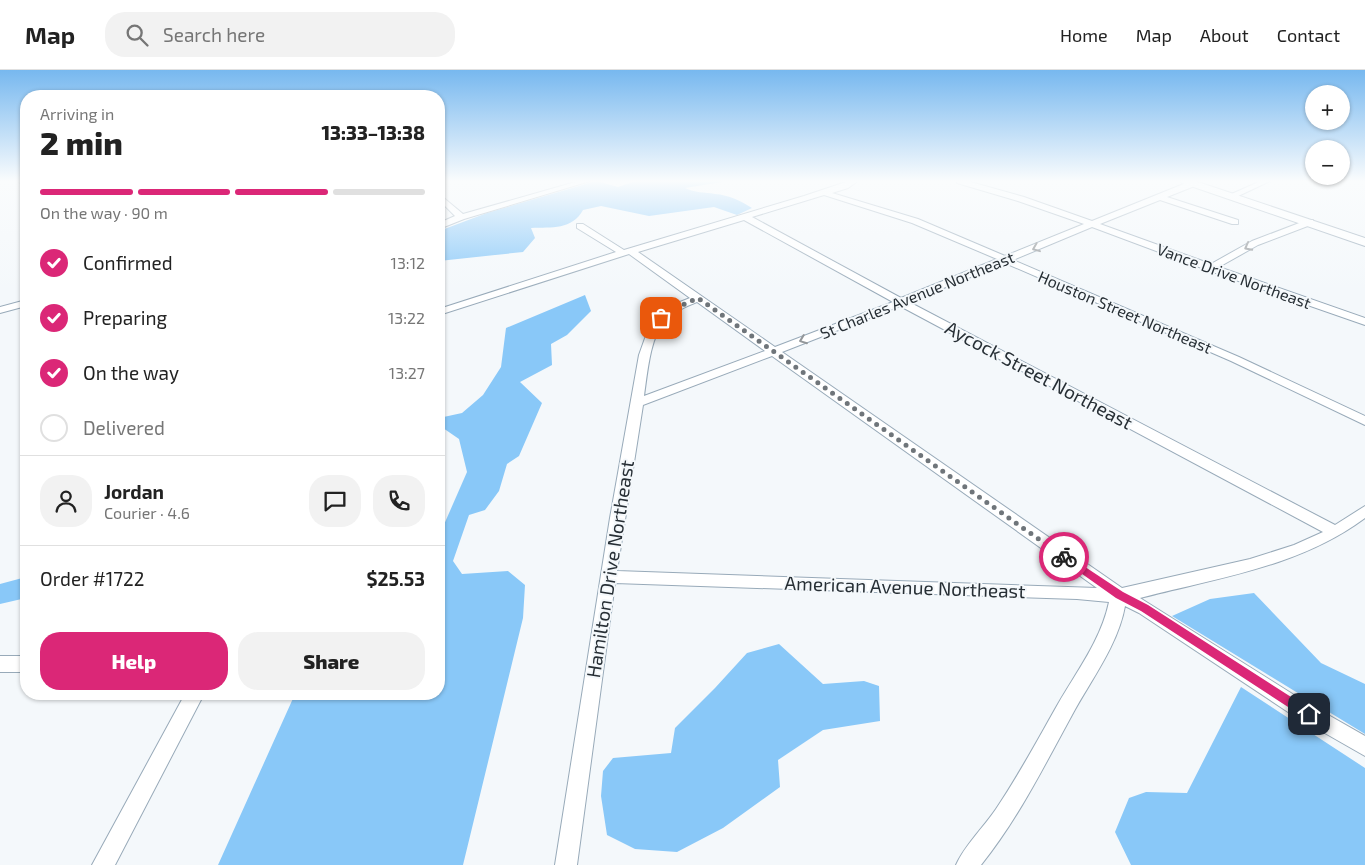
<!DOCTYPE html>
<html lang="en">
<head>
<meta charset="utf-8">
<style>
  body { margin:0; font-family:"Exo 2",sans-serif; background:#f2f2f2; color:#222; height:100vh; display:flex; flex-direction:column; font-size:19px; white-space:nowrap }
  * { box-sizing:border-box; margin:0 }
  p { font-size:16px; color:#767676 }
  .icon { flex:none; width:28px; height:28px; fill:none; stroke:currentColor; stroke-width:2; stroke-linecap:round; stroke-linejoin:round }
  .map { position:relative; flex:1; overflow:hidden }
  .sheet { position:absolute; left:20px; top:20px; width:425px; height:610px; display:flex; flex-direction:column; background:#fff; border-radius:20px; box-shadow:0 1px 4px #0004 }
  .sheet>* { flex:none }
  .fabs { position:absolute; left:1305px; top:15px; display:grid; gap:10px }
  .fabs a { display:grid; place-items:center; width:45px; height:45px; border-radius:50%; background:#fff; box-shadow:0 1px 4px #0004; font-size:25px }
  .pin { position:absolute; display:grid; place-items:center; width:42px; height:42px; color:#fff; margin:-21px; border-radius:10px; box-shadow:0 2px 8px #0006 }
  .courier { position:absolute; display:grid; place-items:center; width:50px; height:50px; margin:-25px; border:4px solid #db2777; border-radius:50%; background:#fff; color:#222; box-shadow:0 1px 6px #0007 }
  .headline em { font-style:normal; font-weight:800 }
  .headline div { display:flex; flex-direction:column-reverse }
  .headline { display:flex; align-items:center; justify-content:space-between; height:85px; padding:0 20px }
  h1 { font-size:32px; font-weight:800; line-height:38px }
  .bar { display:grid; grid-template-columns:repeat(4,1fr); gap:8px 5px; align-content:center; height:60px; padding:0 20px }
  .bar i { height:6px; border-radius:4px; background:#e0e0e0 }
  .bar .on { background:#db2777 }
  .bar p { grid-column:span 4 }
  .line { display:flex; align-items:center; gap:12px; padding:0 20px; border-top:1px solid #e0e0e0 }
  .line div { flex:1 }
  .round { display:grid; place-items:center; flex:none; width:52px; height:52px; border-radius:20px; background:#f2f2f2 }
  ol { padding:0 20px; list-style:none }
  li { display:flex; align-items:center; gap:15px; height:55px }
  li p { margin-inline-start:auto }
  li .icon { padding:5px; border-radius:50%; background:#db2777; color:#fff; stroke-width:4 }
  li:last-child { color:#767676 }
  li i { width:28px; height:28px; border:2px solid #e0e0e0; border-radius:50% }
  .button { display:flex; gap:10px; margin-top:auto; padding:10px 20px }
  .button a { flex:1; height:58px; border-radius:20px; background:#db2777; color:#fff; font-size:20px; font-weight:800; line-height:58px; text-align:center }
  .button a+a { background:#f2f2f2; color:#222 }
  header { display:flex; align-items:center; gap:30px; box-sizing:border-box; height:70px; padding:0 25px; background:#fff; border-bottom:1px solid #e0e0e0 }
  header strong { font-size:24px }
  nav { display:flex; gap:28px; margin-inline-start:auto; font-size:18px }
  .search { width:350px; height:45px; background:#f2f2f2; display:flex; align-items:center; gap:12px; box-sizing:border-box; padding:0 18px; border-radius:20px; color:#767676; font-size:19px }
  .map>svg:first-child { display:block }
  .forest { fill:#89c8f8 }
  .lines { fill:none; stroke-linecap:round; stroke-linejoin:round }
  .street-casing { stroke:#98aab9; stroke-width:2 }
  .secondary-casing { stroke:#98aab9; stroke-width:2 }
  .street { fill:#fff; fill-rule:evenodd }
  .secondary { fill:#fff; fill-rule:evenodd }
  .oneway { stroke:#93979a }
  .route { fill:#db2777 }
  .done { stroke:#6f757a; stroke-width:5; stroke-dasharray:0 9 }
  .labels { text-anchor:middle; stroke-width:4; stroke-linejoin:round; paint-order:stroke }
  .far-street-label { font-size:16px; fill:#272f35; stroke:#f4f8fb }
  .street-label { font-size:19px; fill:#272f35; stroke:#f4f8fb }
</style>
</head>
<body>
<header>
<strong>Map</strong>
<div class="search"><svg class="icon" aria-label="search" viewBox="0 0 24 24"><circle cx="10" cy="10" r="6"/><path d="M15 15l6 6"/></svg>Search here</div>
<nav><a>Home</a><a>Map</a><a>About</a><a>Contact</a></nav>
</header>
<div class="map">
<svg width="1365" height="795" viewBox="0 0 1365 795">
  <rect width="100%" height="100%" fill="#f4f8fb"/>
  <!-- forest -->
  <path class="forest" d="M596,111l22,6 18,-6h92l-43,7c10,5 19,4 30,6 14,1 26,7 37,14l-15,7 -23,-8 -65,9 -48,-10 -18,4c-11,20 -31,17 -52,18l4,10 -12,14 -84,9v-30l48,-18z
    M585,225l6,16 -24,24 -16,9 1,21 -32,17 22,21 -23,53 -12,8 -8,27 -14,19 -16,5 -16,46 9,13 46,-3 17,14 -2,33 -60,247h-245l77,-171h144v-158l28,-64 -8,-33 -16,-11 -4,1v-11l23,-5 21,-18 18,-28 5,-39z
    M26,507v21l-26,6v-20z
    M1254,523l67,70 44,21v50l-193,-118 38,-17z
    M779,574l44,40 41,-3 15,5 1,35 -57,9 -45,30 2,27 -57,41 -46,24 -42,-3 -28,-14 -6,-39 2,-25 10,-13 58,-5 4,-25 40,-40 32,-35z
    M1241,617l124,81v97h-234l-16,-33 14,-34 17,-6 41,1z"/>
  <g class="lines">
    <!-- street casing -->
    <g class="street-casing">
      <path id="street" d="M19,111h7v2h-6z
        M579,111h11l-126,38 -25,10v-6l16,-7 -16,-16v-6l24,20z
        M849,111h9l-10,7 -16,5 86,26 87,37 79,-32 -66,-23 -61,-18v-2h10l57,16 68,24 99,-40h6v4l-30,12 71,23v4h-6l-72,-24 -60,24 111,40 41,-23 55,-21h6v4l-55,21 -39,22 146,51v7l-158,-55 -115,-43 -79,33 226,97 126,59v9l-134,-64 -226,-98 -96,39 426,223 30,-19v12c-66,49 -148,60 -225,80l162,102 63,36v20l-77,-44 -149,-99 -14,-7c-7,39 -34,74 -53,109 -28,51 -54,104 -91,150h-25c8,-19 28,-38 40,-56 23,-34 42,-70 62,-105 19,-33 43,-64 51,-102l-32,-3 -462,-16 -38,282h-22l55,-347 29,-163 10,-28 8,-11 18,-12 15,-6 -61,-44 -190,61v-6l177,-57 -39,-24v-4h6l41,26 180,-54zM824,125l88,28 85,36 -96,39 -149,-81zM744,150l149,82 -118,45 -137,-95zM697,232l68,49 -121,45c3,-20 6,-59 20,-74 8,-10 21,-15 33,-20zM900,236l423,226 -29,13 -44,14 -128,29 -340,-236zM772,286l325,232 -480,-17 26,-166z
        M1261,111h9l-36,17 -7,-2z
        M26,230v6l-26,7v-6z
        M0,586h26v16h-26z
        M185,624h19l-89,171h-23z"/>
    </g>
    <!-- secondary casing -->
    <g class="secondary-casing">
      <path id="secondary" d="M1181,111h14l170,57v8l-183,-63z"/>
    </g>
    <!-- street -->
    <use href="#street" class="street"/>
    <!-- secondary -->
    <use href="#secondary" class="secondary"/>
  </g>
  <!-- one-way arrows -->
  <defs><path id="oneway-chevron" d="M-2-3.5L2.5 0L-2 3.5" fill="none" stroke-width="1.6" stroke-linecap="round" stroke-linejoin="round" transform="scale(1.25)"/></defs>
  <g class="oneway">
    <use href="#oneway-chevron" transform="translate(1248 177) rotate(152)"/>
    <use href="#oneway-chevron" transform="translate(1036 178) rotate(158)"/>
    <use href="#oneway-chevron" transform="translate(803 270) rotate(159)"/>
  </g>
  <!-- sky -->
  <linearGradient id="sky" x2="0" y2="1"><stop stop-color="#77b8ef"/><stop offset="0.5" stop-color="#fafcfd"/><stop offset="1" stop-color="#fafcfd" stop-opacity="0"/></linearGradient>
  <rect width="1365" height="222" fill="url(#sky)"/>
  <!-- route -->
  <path class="route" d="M1064,483l59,39 25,13 165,106 1,3 -1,4h-8l-164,-107 -25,-13 -55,-39 -1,-2z"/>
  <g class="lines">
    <!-- done -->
    <path class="done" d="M661,248l19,-12 18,-8 366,259"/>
  </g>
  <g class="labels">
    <!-- far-street labels -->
    <g class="far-street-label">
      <text transform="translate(1234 206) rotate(20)" y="6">Vance Drive Northeast</text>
      <text transform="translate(917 225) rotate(-22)" y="6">St Charles Avenue Northeast</text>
      <text transform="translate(1125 242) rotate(23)" y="6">Houston Street Northeast</text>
    </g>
    <!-- street labels -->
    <g class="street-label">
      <text transform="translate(1039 305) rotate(28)" y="7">Aycock Street Northeast</text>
      <text transform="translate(610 499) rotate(-81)" y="7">Hamilton Drive Northeast</text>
      <text transform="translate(905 517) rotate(2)" y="7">American Avenue Northeast</text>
    </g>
  </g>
</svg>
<div class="fabs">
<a>+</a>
<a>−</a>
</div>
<div class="pin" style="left:661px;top:248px;background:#ea580c"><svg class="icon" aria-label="bag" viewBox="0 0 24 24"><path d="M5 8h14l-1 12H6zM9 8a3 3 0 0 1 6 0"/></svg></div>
<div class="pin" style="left:1309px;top:644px;background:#1f2937"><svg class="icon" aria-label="home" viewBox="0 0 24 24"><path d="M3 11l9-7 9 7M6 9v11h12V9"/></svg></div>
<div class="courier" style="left:1064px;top:487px"><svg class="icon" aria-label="bike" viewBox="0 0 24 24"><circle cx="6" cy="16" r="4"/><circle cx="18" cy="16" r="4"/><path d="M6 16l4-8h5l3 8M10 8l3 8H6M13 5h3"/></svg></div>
<section class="sheet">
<div class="headline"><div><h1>2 min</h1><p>Arriving in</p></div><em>13:33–13:38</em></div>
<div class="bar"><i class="on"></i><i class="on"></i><i class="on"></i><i></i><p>On the way · 90 m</p></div>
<ol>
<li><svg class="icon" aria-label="check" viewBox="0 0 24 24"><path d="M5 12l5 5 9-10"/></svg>Confirmed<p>13:12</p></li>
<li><svg class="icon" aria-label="check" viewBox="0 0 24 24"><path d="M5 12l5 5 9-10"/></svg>Preparing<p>13:22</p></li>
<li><svg class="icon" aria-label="check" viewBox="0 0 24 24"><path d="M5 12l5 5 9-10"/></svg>On the way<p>13:27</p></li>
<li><i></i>Delivered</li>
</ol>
<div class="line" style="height:90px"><a class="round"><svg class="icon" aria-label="person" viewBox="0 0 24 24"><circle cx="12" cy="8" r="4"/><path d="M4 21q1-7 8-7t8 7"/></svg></a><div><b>Jordan</b><p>Courier · 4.6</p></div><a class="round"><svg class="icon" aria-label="chat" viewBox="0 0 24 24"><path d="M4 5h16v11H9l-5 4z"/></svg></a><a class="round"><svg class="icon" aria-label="phone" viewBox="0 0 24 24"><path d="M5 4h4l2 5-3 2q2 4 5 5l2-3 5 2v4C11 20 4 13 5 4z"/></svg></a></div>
<div class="line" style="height:65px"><div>Order #1722</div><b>$25.53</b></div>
<div class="button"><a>Help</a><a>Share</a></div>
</section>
</div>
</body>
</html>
